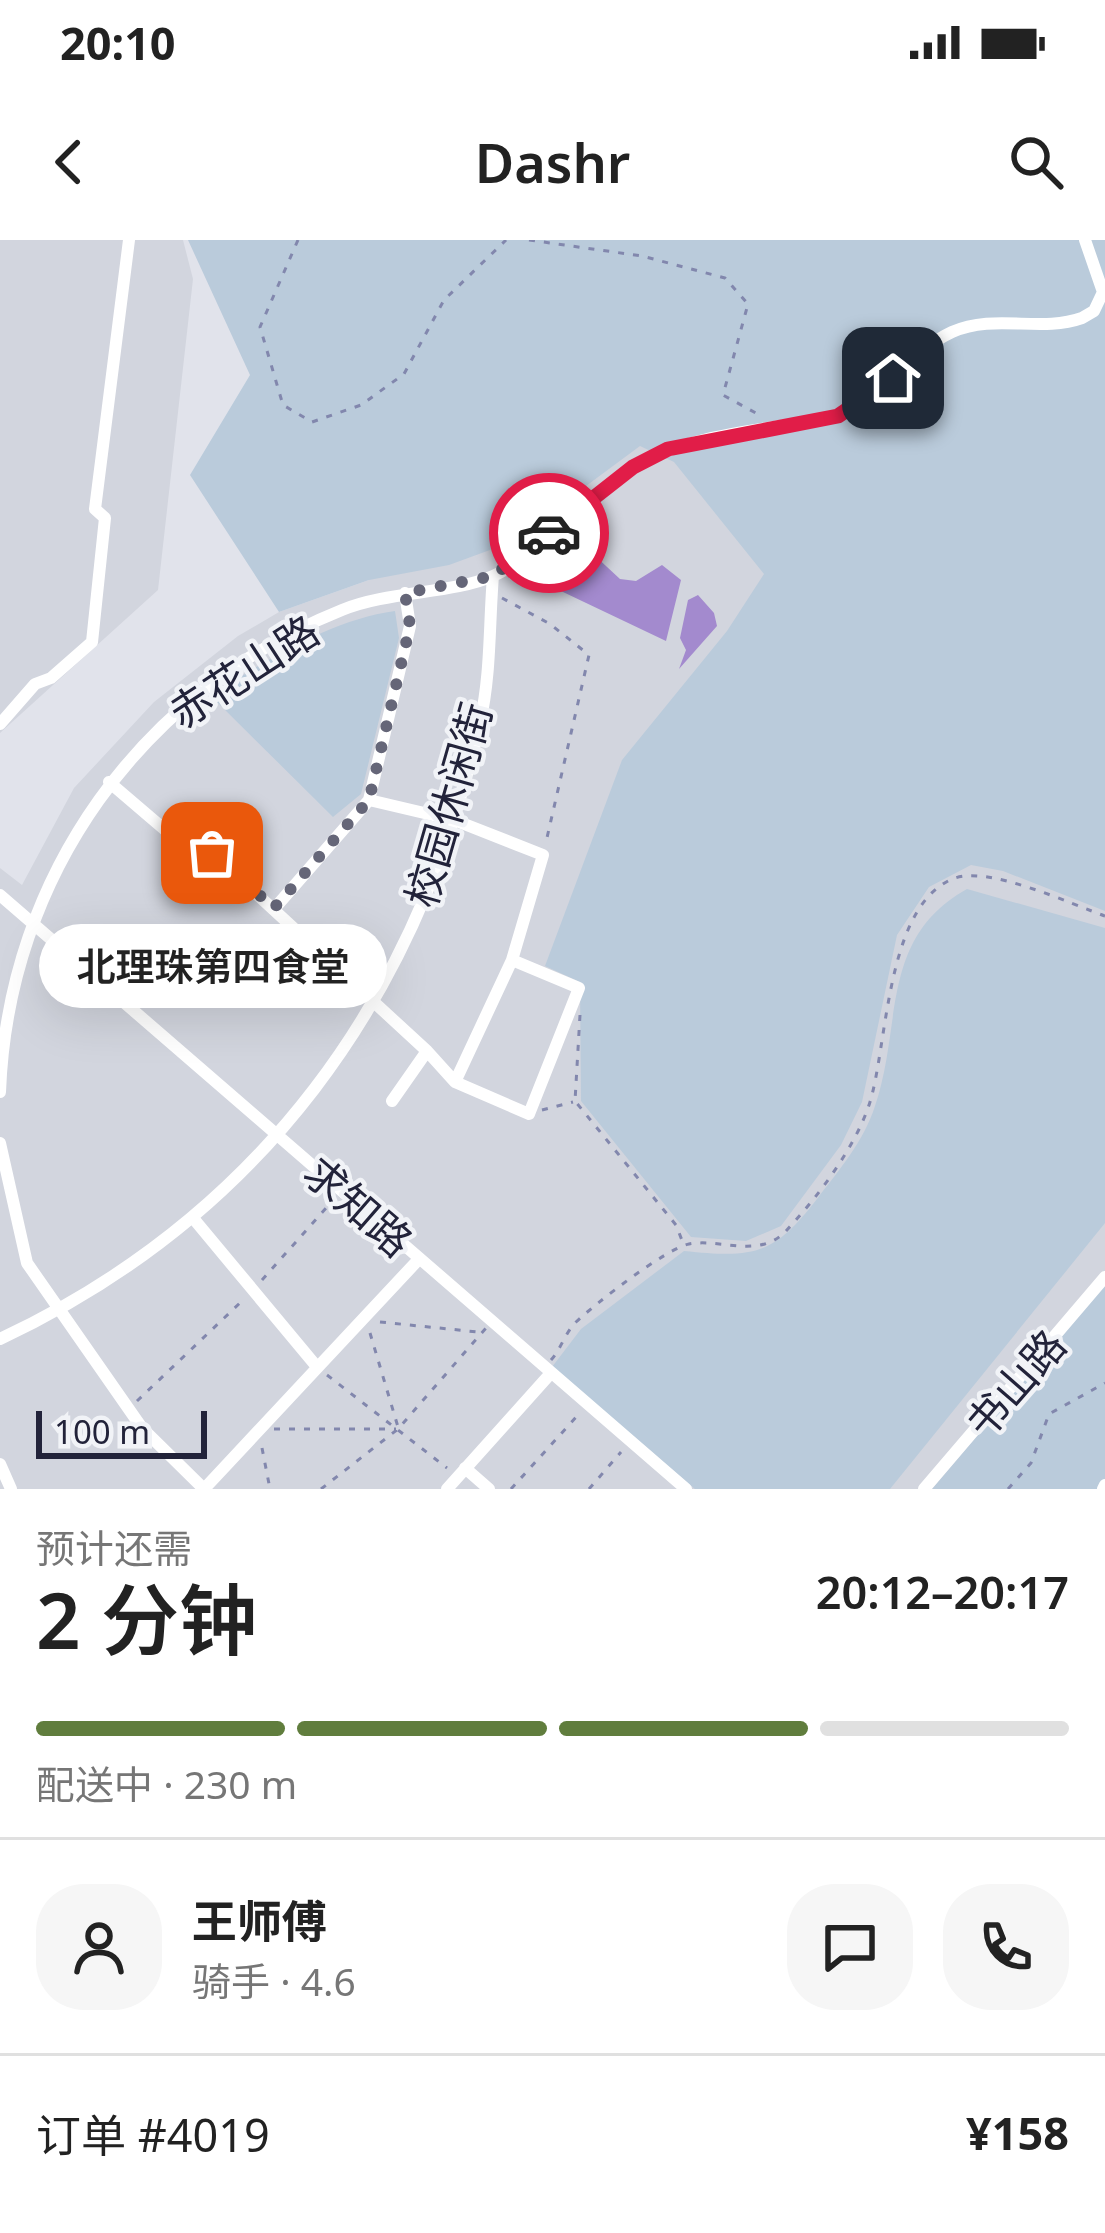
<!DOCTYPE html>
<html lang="zh">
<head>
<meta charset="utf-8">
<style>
  body { margin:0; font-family:"Noto Sans","Noto Sans SC",sans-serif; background:#f6f6f6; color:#222; height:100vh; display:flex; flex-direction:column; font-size:45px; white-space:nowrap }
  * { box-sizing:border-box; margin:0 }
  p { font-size:39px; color:#767676 }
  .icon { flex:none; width:66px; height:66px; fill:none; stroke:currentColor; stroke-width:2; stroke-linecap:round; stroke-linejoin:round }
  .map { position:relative; height:1249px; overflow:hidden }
  .drawer { display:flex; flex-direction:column; background:#fff; flex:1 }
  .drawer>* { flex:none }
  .scale { position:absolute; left:36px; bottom:30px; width:171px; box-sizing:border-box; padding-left:12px; border:6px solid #22233a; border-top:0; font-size:33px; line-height:42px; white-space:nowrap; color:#22233a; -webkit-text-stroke:9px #f1f3f7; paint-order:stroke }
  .pin { position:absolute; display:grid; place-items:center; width:102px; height:102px; color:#fff; margin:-51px; border-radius:24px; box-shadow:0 6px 18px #0006 }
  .courier { position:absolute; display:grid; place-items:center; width:120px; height:120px; margin:-60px; border:9px solid #e11d48; border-radius:50%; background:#fff; color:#222; box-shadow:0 3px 15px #0007 }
  .bubble { position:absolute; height:84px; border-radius:42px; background:#fff; box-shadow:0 12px 48px #0002; font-size:39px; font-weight:600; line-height:84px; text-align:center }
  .head em { font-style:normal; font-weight:600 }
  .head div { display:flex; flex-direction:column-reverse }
  .head { display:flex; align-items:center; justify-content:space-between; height:204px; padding:0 36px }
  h1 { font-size:78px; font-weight:600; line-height:90px }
  .bar { display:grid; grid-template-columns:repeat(4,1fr); gap:18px 12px; align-content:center; height:144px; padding:0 36px }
  .bar i { height:15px; border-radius:9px; background:#e0e0e0 }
  .bar .current { background:#607d3d }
  .bar p { grid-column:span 4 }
  .line { display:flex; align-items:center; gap:30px; padding:0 36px; border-top:3px solid #e0e0e0 }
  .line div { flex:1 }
  .round { display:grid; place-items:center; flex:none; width:126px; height:126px; border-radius:48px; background:#f6f6f6 }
  .status { display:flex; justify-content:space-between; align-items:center; height:84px; padding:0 60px; background:#fff; direction:ltr }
  .status svg { height:33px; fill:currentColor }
  header { display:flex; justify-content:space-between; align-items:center; height:156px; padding:0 36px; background:#fff; font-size:54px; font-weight:600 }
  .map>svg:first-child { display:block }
  .built { fill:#d2d5de }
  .green { fill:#bacbdb }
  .water { fill:#a38ace }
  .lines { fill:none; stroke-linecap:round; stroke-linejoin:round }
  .path { stroke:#8287ad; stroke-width:3; stroke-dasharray:6 9; stroke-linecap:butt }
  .minor { stroke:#fff; stroke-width:12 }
  .done { stroke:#656678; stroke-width:12; stroke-dasharray:0 21.6 }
  .route { stroke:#e11d48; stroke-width:15 }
  .labels { text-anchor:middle; stroke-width:9; stroke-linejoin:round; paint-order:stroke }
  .street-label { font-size:42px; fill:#22233a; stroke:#f1f3f7 }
</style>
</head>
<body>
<div class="status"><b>20:10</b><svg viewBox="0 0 49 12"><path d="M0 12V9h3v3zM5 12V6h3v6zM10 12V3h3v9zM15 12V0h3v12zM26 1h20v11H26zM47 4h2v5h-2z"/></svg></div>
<header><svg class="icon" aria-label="back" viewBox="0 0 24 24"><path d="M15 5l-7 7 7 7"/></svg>Dashr<svg class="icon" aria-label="search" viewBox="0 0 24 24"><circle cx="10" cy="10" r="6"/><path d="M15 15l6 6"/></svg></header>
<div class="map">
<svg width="1105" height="1249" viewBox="0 0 1105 1249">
  <rect width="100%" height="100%" fill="#e1e3eb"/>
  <!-- built -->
  <path class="built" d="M0,0h183l10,39 -35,311 -158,143z
    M1105,0v1249h-1105v-621l22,17 52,-97 80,-86 84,-66 41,-24 90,-32 6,-30z"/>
  <!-- green -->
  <path class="green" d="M188,0h917v671l-102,-40 -32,-6 -42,22 -32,48 -35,167 -21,43 -60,81 -35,15 -55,-4 -110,-136 -1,-119 -35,-16 77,-206 105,-129 37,-57 -90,-112 -34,-16 -131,97 -60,22 -80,15 -90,32 -89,-137 60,-100z
    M395,371l4,27 -38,156 -28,23 -123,-122c57,-34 119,-75 185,-84z
    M967,649l138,39v295l-215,266h-195l-143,-122 29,-38 103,-78c70,7 89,5 133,-52 22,-29 47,-58 58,-93 28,-82 4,-168 92,-217z
    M1105,1045v204h-173z"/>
  <!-- water -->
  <path class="water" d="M579,301l41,38 16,2 26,-16 19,15 -15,61 -124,-59 4,-14z
    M698,355l16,18 3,13 -38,43 7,-19 -6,-12 8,-38z"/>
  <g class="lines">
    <!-- path -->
    <path class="path" d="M298,0l-38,87 23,78 29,17 49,-17 43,-31 40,-74 62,-60
      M529,0l113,16 83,22 23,26 -25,91 40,22
      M502,358l48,26 39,31 -43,187
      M580,775l-5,86 101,124 7,18
      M542,870l31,-8
      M262,1040l73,-82
      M380,1082l98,10
      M370,1093l28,94
      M551,1120c10,-11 14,-27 25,-38 19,-18 89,-73 113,-78 31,-6 69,15 96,-12 32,-34 71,-85 85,-130 18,-59 16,-199 85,-224 35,-12 116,26 150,38
      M327,1135l120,93
      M137,1161l106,-101
      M274,1189h122
      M262,1208l8,41
      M321,1249l77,-60 88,-101
      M511,1249l67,-74
      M589,1249l32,-37
      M1008,1249l23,-26 18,-49 56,-31"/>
    <!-- minor -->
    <path class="minor" d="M0,484l35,-40 16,-6 41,-36 13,-124 -10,-9 34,-269
      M109,542l69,59 34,12 215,198 -35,50
      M369,560l85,20 89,35 -31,105
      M0,655l686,594
      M274,669l95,-109 41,-174 -5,-33
      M427,811l28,31 74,32 50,-126 -67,-28 -57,122
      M0,852c8,-216 142,-402 342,-482 46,-19 110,-16 151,-34 43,-19 99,-84 144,-111 57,-33 137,-35 202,-49 41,-22 72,-65 113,-84 43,-19 88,1 130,-14l12,-7 9,-19 -18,-52
      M0,903l27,120 115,165 62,61
      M193,978l124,149
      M0,1099c260,-122 418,-339 480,-617 11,-47 9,-98 13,-146
      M0,1224l11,25
      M465,1228l24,21
      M204,1249l215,-230
      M447,1249l104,-116
      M924,1249l181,-212
      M1103,1249l2,-4"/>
  </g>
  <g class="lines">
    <!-- done -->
    <path class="done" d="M212,613l62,55 95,-108 41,-174 -5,-33 88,-17 56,-43"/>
    <!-- route -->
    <path class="route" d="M549,293l84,-66 35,-18 170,-33 55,-38"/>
  </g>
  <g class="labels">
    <!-- street labels -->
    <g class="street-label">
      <text transform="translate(244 432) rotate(-33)" y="15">赤花山路</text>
      <text transform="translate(449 565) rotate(-74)" y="15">校园休闲街</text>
      <text transform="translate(358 967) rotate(41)" y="15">求知路</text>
      <text transform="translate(1016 1144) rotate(-49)" y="15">书山路</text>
    </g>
  </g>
</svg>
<div class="scale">100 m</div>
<div class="pin" style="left:212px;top:613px;background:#ea580c"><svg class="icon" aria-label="bag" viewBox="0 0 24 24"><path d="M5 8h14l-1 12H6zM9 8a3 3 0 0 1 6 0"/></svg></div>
<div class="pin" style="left:893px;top:138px;background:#1f2937"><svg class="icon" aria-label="home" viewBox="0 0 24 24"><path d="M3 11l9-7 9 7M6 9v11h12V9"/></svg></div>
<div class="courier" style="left:549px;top:293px"><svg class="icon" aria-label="car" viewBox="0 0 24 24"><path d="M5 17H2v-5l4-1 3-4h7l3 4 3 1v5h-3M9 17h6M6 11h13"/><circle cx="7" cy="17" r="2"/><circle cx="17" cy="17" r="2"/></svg></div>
<div class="bubble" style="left:39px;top:684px;width:348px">北理珠第四食堂</div>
</div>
<section class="drawer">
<div class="head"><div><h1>2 分钟</h1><p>预计还需</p></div><em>20:12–20:17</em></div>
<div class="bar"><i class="current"></i><i class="current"></i><i class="current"></i><i></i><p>配送中 · 230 m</p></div>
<div class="line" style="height:216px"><a class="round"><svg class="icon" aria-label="person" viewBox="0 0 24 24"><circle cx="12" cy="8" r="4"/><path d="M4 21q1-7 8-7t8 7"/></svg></a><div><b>王师傅</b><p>骑手 · 4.6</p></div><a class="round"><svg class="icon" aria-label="chat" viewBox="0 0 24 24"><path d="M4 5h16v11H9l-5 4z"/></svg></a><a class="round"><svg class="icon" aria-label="phone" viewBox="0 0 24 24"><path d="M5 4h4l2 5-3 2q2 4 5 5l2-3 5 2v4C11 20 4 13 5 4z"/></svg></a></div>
<div class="line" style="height:156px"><div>订单 #4019</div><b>¥158</b></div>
</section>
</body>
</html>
